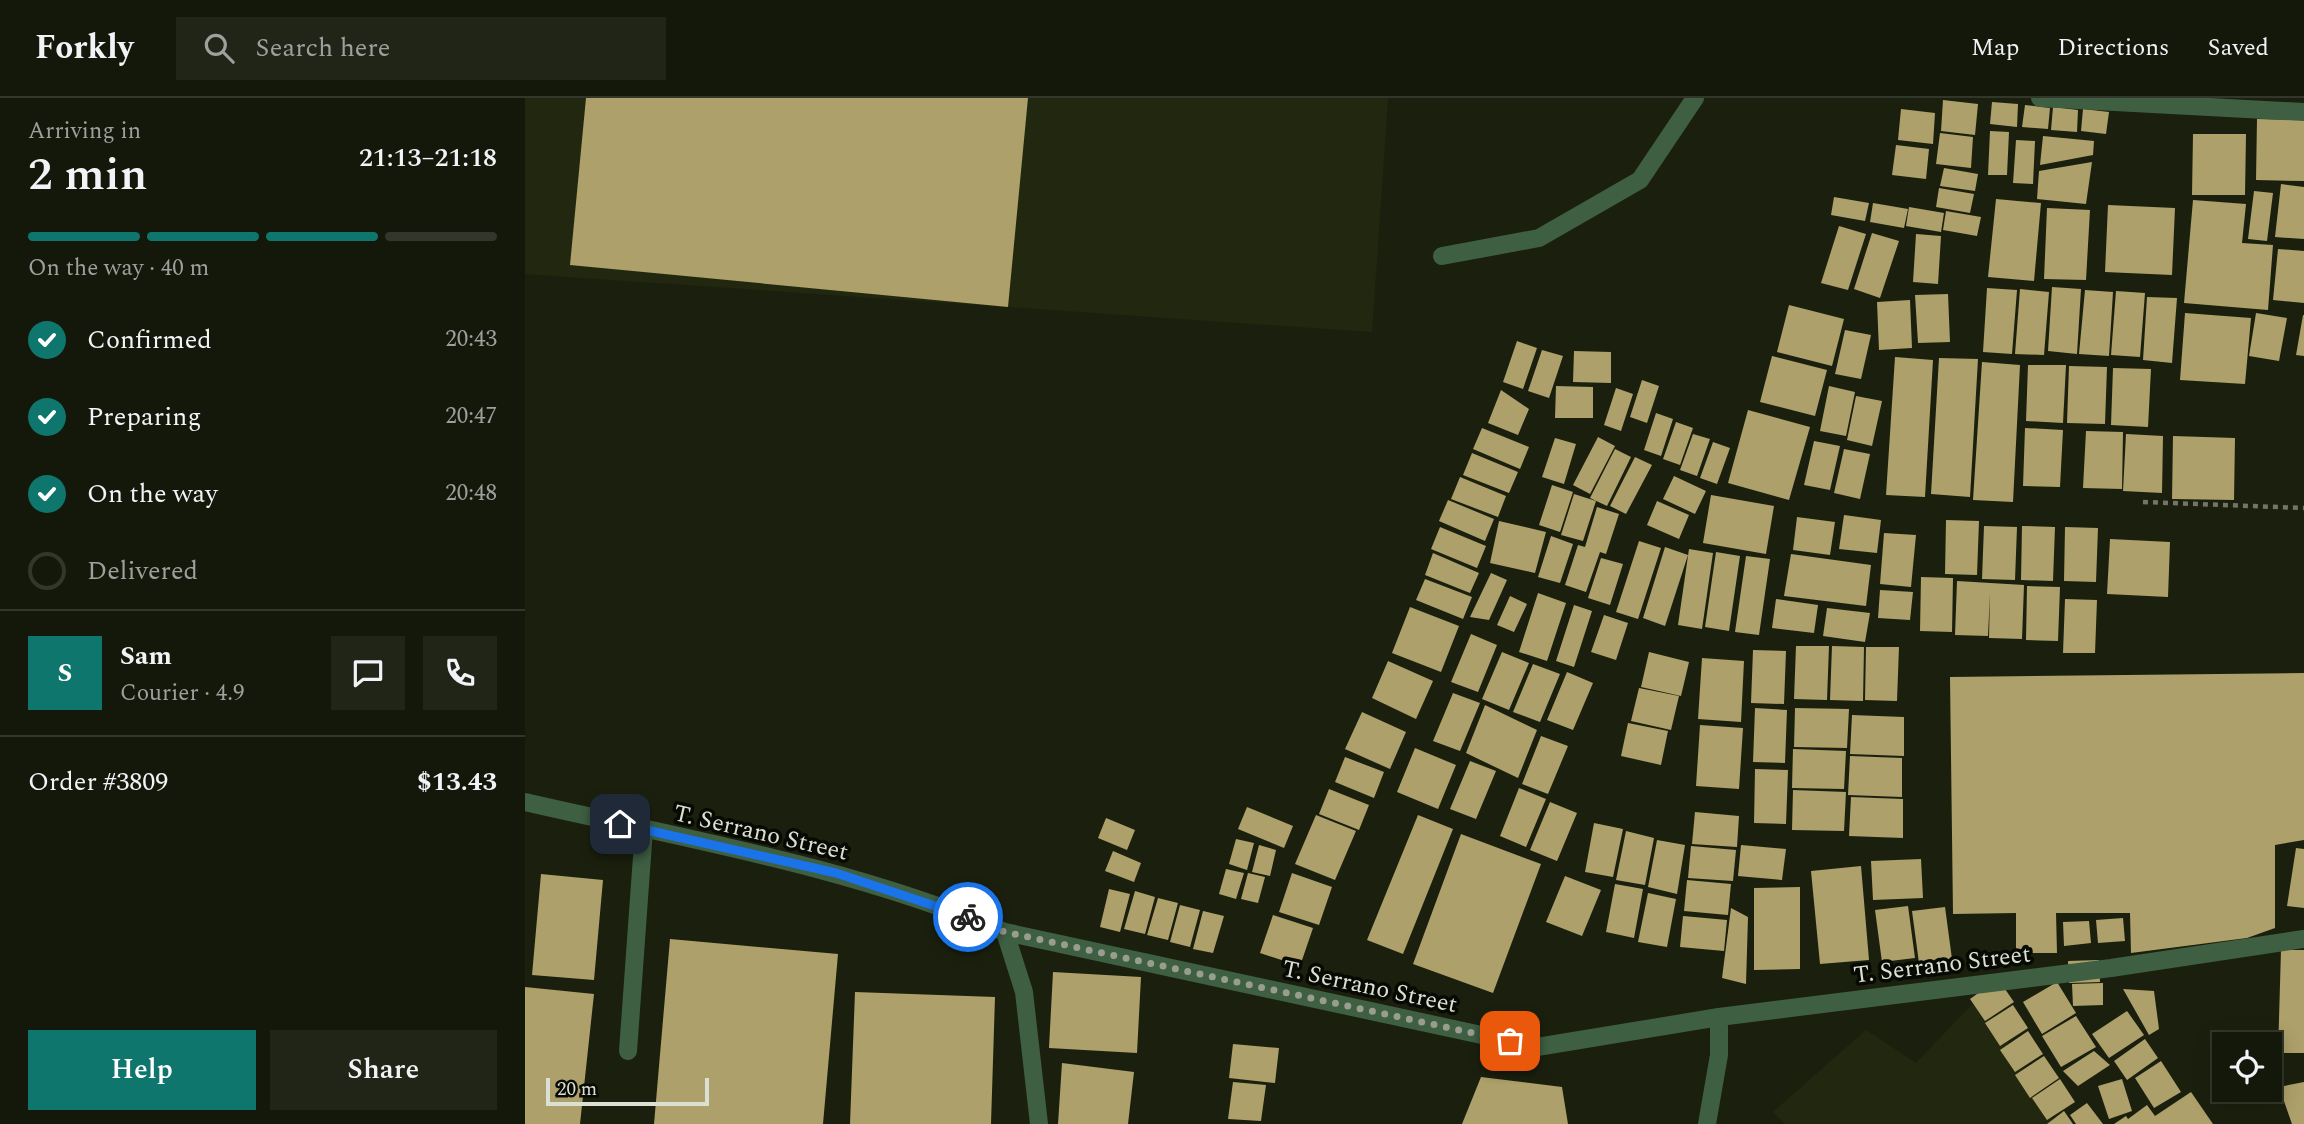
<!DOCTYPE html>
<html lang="en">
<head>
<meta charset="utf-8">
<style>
  body { margin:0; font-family:Spectral,serif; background:#212518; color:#f1f3f6; height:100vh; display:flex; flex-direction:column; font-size:26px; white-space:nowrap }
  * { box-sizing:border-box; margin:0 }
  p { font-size:23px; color:#9da09c }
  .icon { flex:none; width:38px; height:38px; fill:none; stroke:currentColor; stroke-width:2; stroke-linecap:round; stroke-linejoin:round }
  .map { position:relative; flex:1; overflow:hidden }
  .side { display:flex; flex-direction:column; background:#14180a; width:525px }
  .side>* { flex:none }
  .controls { position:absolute; left:1687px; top:934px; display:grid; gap:14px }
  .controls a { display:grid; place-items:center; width:70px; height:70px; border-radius:0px; background:#14180a; box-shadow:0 4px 18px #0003,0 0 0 2px #33372b; font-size:35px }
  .scale { position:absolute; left:21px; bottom:18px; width:163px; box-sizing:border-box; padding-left:7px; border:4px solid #dce0d4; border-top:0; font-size:19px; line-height:24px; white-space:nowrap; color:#dce0d4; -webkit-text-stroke:5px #070903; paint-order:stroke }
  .pin { position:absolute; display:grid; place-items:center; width:60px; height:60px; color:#fff; margin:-30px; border-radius:14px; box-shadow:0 4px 10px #0006 }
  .courier { position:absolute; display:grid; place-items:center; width:70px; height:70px; margin:-35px; border:5px solid #1a73e8; border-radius:50%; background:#fff; color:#222; box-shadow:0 2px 9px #0007 }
  .headline em { font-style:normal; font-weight:600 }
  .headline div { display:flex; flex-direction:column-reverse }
  .headline { display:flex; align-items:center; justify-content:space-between; height:119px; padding:0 28px }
  h1 { font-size:46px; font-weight:600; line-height:52px }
  .bar { display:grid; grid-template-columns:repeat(4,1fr); gap:10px 7px; align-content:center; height:84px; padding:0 28px }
  .bar i { height:9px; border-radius:5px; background:#33372b }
  .bar .selected { background:#0f766e }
  .bar p { grid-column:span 4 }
  .line { display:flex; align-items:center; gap:18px; padding:0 28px; border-top:2px solid #33372b }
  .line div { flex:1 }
  .round { display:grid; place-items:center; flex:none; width:74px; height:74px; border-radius:0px; background:#212518 }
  ol { padding:0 28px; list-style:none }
  li { display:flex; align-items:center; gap:21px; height:77px }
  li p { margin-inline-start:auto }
  li .icon { padding:7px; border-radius:50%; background:#0f766e; color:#fff; stroke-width:4 }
  li:last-child { color:#9da09c }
  li i { width:38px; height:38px; border:4px solid #33372b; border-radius:50% }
  .primary-button { display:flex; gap:14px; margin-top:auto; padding:14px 28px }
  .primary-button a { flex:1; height:80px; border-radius:0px; background:#0f766e; color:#fff; font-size:28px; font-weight:600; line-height:80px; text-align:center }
  .primary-button a+a { background:#212518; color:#f1f3f6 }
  header { display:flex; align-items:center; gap:42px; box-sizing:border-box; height:98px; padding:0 35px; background:#14180a; border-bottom:2px solid #33372b }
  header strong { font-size:33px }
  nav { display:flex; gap:38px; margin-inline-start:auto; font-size:24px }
  .search { width:490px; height:63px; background:#212518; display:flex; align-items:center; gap:18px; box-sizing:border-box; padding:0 24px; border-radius:0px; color:#9da09c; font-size:26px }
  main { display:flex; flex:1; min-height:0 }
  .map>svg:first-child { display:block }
  .built { fill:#22280f }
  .building { fill:#ada06a }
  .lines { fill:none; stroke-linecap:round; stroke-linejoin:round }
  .path { stroke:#717667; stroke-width:4.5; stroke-dasharray:5 5; stroke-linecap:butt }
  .minor { stroke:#3e5f42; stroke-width:18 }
  .done { stroke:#989d8f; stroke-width:7; stroke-dasharray:0 12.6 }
  .route { stroke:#1a73e8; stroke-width:9 }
  .labels { text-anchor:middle; stroke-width:7; stroke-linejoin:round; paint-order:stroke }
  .street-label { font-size:24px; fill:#dce0d4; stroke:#070903 }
</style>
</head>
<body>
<header>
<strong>Forkly</strong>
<div class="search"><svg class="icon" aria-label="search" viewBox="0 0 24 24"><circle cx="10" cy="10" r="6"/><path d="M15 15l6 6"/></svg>Search here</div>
<nav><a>Map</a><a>Directions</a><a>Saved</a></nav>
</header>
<main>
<section class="side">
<div class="headline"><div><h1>2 min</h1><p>Arriving in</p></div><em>21:13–21:18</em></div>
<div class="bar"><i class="selected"></i><i class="selected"></i><i class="selected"></i><i></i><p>On the way · 40 m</p></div>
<ol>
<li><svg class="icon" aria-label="check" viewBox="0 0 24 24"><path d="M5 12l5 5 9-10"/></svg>Confirmed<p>20:43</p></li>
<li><svg class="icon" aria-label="check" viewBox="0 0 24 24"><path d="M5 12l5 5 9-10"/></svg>Preparing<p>20:47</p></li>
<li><svg class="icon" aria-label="check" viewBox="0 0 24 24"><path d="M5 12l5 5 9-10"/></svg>On the way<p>20:48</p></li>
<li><i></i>Delivered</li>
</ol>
<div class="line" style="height:126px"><b class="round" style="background:#0f766e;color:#fff">S</b><div><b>Sam</b><p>Courier · 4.9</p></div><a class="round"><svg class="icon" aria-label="chat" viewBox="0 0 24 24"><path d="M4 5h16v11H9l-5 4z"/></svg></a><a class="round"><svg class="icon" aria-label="phone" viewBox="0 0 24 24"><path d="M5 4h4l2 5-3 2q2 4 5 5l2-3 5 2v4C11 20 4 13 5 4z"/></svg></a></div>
<div class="line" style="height:91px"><div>Order #3809</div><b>$13.43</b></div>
<div class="primary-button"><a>Help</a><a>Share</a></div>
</section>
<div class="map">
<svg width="1779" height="1026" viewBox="0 0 1779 1026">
  <rect width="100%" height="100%" fill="#1b200e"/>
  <!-- built -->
  <path class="built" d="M0,0h863l-16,234 -847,-58z
    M1456,897l74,129h-270l-12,-12 93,-82 50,33z"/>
  <!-- building -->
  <path class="building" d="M61,0h442l-20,209 -438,-42z
    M1418,2l35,4 -3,31 -34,-4z
    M1467,4l26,2 -1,23 -27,-3z
    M1500,7l25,3 -2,21 -26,-2z
    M1528,9l25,3 -1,22 -26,-2z
    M1376,11l34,4 -2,31 -35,-4z
    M1558,11l26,3 -3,22 -25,-3z
    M1732,21l47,1v61l-48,-1z
    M1465,33l19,1 -2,43h-19z
    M1415,35l33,4 -2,31 -35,-4z
    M1668,36h53l-1,61h-53z
    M1518,38l51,5 -1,14 -53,10z
    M1491,42l19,1 -2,43 -20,-1z
    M1371,47l33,4 -3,30 -34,-4z
    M1567,64l-6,42 -49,-5 2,-28z
    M1419,70l34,6 -3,17 -35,-5z
    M1756,86l23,3v52l-29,-2z
    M1414,90l35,6 -4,19 -34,-6z
    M1729,93l19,2 -6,48 -19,-2z
    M1309,99l35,6 -4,18 -34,-6z
    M1471,101l45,4 -7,78 -46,-4z
    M1668,102l53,4 -4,39 31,2 -5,65 -84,-7z
    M1348,105l35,6 -4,19 -34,-6z
    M1583,107l67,3 -3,67 -67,-3z
    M1384,109l35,6 -3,19 -35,-6z
    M1522,110l43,2 -4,70 -42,-1z
    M1421,113l35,6 -4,19 -34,-6z
    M1314,128l27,8 -18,56 -27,-7z
    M1347,135l27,8 -19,57 -26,-9z
    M1391,136l25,2 -3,48 -25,-2z
    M1753,151l26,2v52l-31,-3z
    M1527,189l29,2 -4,65 -29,-3z
    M1462,190l30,2 -5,64 -29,-2z
    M1495,191l29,3 -5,63 -29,-1z
    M1560,192l28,2 -4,64 -30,-2z
    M1591,193l29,2 -5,64 -29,-2z
    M1423,196l2,48 -32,1 -3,-48z
    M1622,199l30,1 -5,65 -29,-3z
    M1385,202l2,48 -33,2 -2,-48z
    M1264,207l55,14 -12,47 -55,-14z
    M1660,215l66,5 -6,66 -65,-4z
    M1731,215l31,5 -8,43 -30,-5z
    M1778,217h1v41l-8,-1z
    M1320,232l26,5 -10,44 -26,-5z
    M992,243l20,7 -14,41 -20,-7z
    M1017,252l21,6 -14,42 -21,-7z
    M1049,253l37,1v31l-38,-1z
    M1247,258l55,14 -12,46 -55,-14z
    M1370,259l38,3 -8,137 -39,-2z
    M1414,260l39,1 -8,138 -39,-3z
    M1457,264l38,3 -7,137 -40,-2z
    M1503,267h38l-3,58 -37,-2z
    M1544,268l38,1 -2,57 -38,-1z
    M1588,270l38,1 -3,58 -37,-2z
    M1117,282l17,6 -12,37 -17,-6z
    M1031,288l37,1v31h-38z
    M1304,288l26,6 -9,44 -26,-5z
    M1091,290l17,6 -12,37 -17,-6z
    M976,292l28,19 -11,26 -30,-12z
    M1331,298l26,5 -10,45 -25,-6z
    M1223,312l62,17 -21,73 -61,-17z
    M1131,315l17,6 -12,37 -17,-6z
    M1151,324l17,6 -13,37 -17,-6z
    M957,330l47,19 -9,22 -47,-20z
    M1500,330l38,2 -3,57 -37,-1z
    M1561,333l37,1 -1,57 -39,-1z
    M1168,336l17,5 -13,37 -17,-6z
    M1601,336l37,2 -1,57 -39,-2z
    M1648,338l62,2 -1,62 -62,-1z
    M1073,339l17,9 -25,48 -17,-9z
    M1030,340l21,6 -12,40 -22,-7z
    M1289,343l26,5 -10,44 -26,-5z
    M1188,344l17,6 -13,36 -17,-6z
    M1090,351l16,8 -24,49 -17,-8z
    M1319,351l26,5 -10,45 -26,-6z
    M947,355l46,19 -9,21 -46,-18z
    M1110,359l17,8 -26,49 -16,-8z
    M1149,378l32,15 -11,23 -32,-15z
    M935,379l46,19 -8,21 -47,-18z
    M1027,387l21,7 -13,40 -21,-7z
    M1049,396l22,7 -13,40 -22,-6z
    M1186,397l63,11 -8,48 -63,-11z
    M923,402l46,19 -9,22 -46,-20z
    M1132,403l32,14 -10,24 -32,-14z
    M1072,409l22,7 -13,40 -6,-2 -14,40 -21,-7 13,-40 7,2z
    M1319,417l37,5 -4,33 -38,-4z
    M1272,419l38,5 -5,33 -37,-5z
    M1421,422l33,1 -2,54 -32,-1z
    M974,423l47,11 -11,41 -45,-10z
    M1459,428l33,1 -2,53 -33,-1z
    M1497,428l33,1 -2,54 -32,-1z
    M915,429l46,19 -9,22 -46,-19z
    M1540,429l33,1 -2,54 -32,-1z
    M1359,435l32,2 -5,52 -31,-3z
    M1026,438l22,8 -13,39 -22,-6z
    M1585,441l60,3 -2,55 -61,-3z
    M1114,443l22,7 -23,71 -22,-7z
    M1140,449l23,8 -23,71 -22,-8z
    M1164,451l24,4 -11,76 -24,-4z
    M1191,454l24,4 -11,75 -24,-4z
    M908,455l46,20 -9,20 -45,-18z
    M1266,456l80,11 -5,41 -82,-10z
    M1221,458l24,3 -11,76 -24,-3z
    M1076,460l22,6 -13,41 -22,-7z
    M966,475l16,7 -18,40 -19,-3z
    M1396,479l32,1 -1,54 -32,-1z
    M900,481l47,18 -9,22 -47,-19z
    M1432,483l67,4 -2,54 -33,-1 1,-45 -2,43 -33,-1z
    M1502,488l33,1 -2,54 -32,-1z
    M1355,492l33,2 -3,28 -32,-2z
    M1013,495l28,10 -19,58 -28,-9z
    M985,498l17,8 -13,28 -17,-7z
    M1251,501l42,6 -4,28 -42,-5z
    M1540,501l32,1 -2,53h-32z
    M1049,507l18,6 -18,56 -18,-6z
    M885,509l49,19 -18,46 -49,-19z
    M1302,510l43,5 -5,29 -42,-6z
    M1079,517l24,8 -12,37 -25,-8z
    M946,536l26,11 -19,47 -27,-10z
    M1271,548h33l-2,54 -33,-1z
    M1307,548l32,1 -1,54 -33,-1z
    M1341,549h33l-2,54 -32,-1z
    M1228,552l33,1 -2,53 -33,-1z
    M977,554l27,11 -20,47 -27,-11z
    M1124,554l40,10 -8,34 -40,-9z
    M1177,560l42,3 -3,61 -43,-3z
    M863,563l45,20 -17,38 -44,-21z
    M1008,566l27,10 -20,48 -27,-10z
    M1042,574l26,11 -20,47 -26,-10z
    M1779,575v167l-29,5v83l-28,10 -116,15 -1,-40h-74l1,40h-41v-40l-63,1 -3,-237z
    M1114,590l40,8 -8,34 -40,-9z
    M928,595l27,10 -20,48 -27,-10z
    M960,607l52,25 -19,48 -52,-25z
    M1230,610l32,2 -2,53 -32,-1z
    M1270,610l54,1 -2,39 -53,-1z
    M837,614l44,20 -16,37 -45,-20z
    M1327,617l52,2v39l-54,-2z
    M1103,625l40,8 -7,34 -40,-9z
    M1175,627l43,3 -4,61 -43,-3z
    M1016,638l27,10 -20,48 -26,-10z
    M890,650l41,17 -18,44 -41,-17z
    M1268,651l53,2 -2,38 -52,-1z
    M1325,658l52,2v39l-54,-2z
    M820,659l39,15 -10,26 -39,-16z
    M945,663l26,10 -20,48 -26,-10z
    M1230,671l33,1 -2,54 -32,-1z
    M994,690l27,11 -20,48 -26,-11z
    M804,691l40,16 -10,25 -40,-16z
    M1268,692l53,2 -2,39 -52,-1z
    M1326,699l52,2v39l-54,-2z
    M1025,704l27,11 -20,48 -27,-11z
    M722,709l46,19 -9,22 -46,-19z
    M1170,714l44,4 -2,31 -45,-3z
    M791,717l40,16 -21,49 -40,-16z
    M893,717l35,14 -50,125 -36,-14z
    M581,720l29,12 -8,20 -29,-12z
    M1069,725l29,6 -10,48 -28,-5z
    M1101,733l28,7 -9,47 -29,-5z
    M936,736l80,30 -48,129 -80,-29z
    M711,741l18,4 -7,27 -18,-6z
    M1132,742l28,5 -8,49 -29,-7z
    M734,747l17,5 -6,26 -18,-4z
    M1216,747l45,4 -4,31 -44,-4z
    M1166,748l45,4 -3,31 -45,-3z
    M1771,750l8,1v59l-17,-2z
    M588,753l28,12 -7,19 -29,-11z
    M1396,761l2,39 -50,2 -2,-39z
    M1336,768l8,94 -49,4 -9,-93z
    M701,771l18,4 -8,26 -17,-5z
    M723,775l17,4 -7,26 -17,-4z
    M767,775l40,14 -13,38 -40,-13z
    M16,776l62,6 -9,100 -62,-5z
    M1040,778l36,14 -19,46 -36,-14z
    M1162,782l44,4 -3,31 -44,-4z
    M1090,786l28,5 -9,49 -28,-6z
    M1275,789v82l-46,1v-82z
    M584,791l21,5 -10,38 -20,-5z
    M610,793l20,6 -10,37 -21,-5z
    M1123,795l28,6 -9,48 -29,-5z
    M633,800l20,5 -10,37 -21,-5z
    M655,807l20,5 -10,37 -20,-5z
    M1383,808l7,52 -33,4 -7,-52z
    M1420,809l7,52 -33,4 -7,-52z
    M1206,810l17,9 -2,67 -24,-6z
    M678,813l21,5 -11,37 -20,-4z
    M748,817l40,13 -13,38 -40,-13z
    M1158,818l44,4 -3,31 -44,-4z
    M1598,820l2,23 -27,2 -2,-23z
    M1564,823l2,22 -27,3 -1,-24z
    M145,841l168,15 -15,170h-169z
    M1756,852h23v103h-26z
    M1574,862l1,22 -31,1 -1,-22z
    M528,874l88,5 -4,76 -88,-5z
    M1473,881l16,23 -29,19 -15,-22z
    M1532,884l19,31 -34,21 -19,-32z
    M1578,885v22l-30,1 -1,-22z
    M0,889l69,7 -14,130h-55z
    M1598,891l31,2 5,38 -10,6z
    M330,894l140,5 -4,127h-141z
    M1488,907l15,23 -28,18 -15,-23z
    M1602,913l17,24 -35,23 -17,-24z
    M1551,918l20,31 -35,20 -19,-31z
    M1503,933l15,23 -28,18 -15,-22z
    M1620,941l13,19 -31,22 -13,-19z
    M708,946l46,4 -4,35 -46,-5z
    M1569,953l16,14 -32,21 -15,-15z
    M1519,958l15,22 -29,20 -15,-23z
    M1636,963l20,31 -27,16 -19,-30z
    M537,965l72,9 -6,52h-70z
    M956,979l81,10 6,37h-106z
    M1535,981l15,23 -28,18 -15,-22z
    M1597,981l10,32 -23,8 -11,-33z
    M708,984l33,3 -5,36 -33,-2z
    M1779,984v42h-12l-13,-37z
    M1666,994l22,32h-99l12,-8 2,3 19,-14 8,11z
    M1562,1005l16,21h-27l-6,-9z
    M1539,1013l9,13h-26z"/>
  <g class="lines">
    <!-- path -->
    <path class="path" d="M1618,404l161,6"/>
    <!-- minor -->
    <path class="minor" d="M1515,0l264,14
      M917,158l97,-18 101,-58 55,-82
      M0,704c161,37 327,65 480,130l532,115 182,-30 392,-49 193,-29
      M480,834l19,60 15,132
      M103,953l16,-222
      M1182,1026l12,-69v-38"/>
  </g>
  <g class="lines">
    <!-- done -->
    <path class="done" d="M443,819l37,15 505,109"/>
    <!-- route -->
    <path class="route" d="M95,726l216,49 132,44"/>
  </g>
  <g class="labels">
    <!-- street labels -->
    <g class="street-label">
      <text transform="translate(236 734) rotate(13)" y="8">T. Serrano Street</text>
      <text transform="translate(1417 866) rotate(-7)" y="8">T. Serrano Street</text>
      <text transform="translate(845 888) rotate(12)" y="8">T. Serrano Street</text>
    </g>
  </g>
</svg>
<div class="controls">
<a><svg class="icon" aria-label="locate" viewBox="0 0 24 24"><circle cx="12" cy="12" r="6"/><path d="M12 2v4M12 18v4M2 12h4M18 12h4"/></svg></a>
</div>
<div class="scale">20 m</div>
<div class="pin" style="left:985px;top:943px;background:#ea580c"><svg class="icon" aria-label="bag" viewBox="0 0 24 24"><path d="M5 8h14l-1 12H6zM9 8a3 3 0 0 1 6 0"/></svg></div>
<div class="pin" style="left:95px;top:726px;background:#1f2937"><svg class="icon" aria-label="home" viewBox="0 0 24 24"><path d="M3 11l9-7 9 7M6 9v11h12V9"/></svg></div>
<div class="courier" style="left:443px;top:819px"><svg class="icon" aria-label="bike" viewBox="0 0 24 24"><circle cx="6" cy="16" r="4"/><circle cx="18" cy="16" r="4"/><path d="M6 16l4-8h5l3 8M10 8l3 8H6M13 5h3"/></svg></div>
</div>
</main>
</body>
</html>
